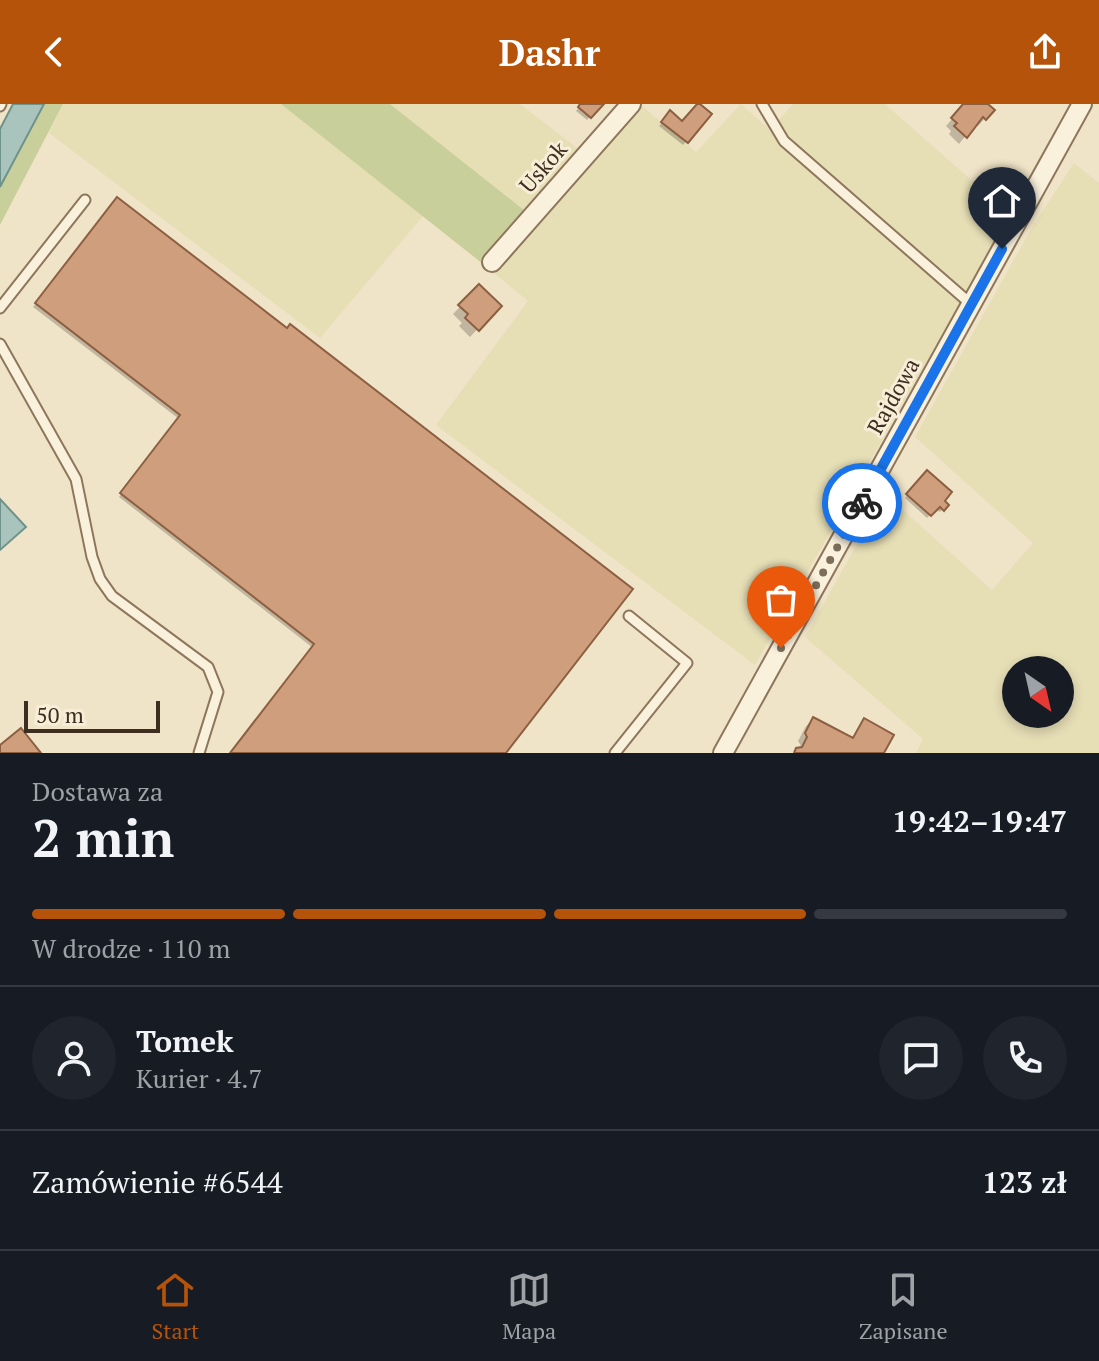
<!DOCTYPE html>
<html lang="pl">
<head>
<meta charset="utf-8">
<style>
  body { margin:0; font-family:"PT Serif",serif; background:#20242c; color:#f1f3f6; height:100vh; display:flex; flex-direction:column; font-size:30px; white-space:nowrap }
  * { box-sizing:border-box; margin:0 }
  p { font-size:26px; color:#9ea1a6 }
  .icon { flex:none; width:44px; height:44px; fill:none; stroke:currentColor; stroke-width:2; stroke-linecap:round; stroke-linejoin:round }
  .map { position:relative; height:649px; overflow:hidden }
  .details { display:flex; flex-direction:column; background:#171b24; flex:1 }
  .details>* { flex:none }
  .needle { width:52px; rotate:146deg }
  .controls { position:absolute; left:1002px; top:552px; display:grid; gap:16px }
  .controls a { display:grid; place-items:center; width:72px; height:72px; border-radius:50%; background:#171b24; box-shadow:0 4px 12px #0003; font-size:40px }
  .scale { position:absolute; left:24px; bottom:20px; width:136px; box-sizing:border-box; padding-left:8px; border:4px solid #3d2e20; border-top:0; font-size:22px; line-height:28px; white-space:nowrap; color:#3d2e20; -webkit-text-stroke:6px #f7eed8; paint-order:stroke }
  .pin { position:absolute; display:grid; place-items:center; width:68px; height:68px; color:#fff; margin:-82px -34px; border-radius:50% 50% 50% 0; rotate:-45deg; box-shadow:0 0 8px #0007 }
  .pin .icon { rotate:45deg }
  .courier { position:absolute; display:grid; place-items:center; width:80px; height:80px; margin:-40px; border:6px solid #1a73e8; border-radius:50%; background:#fff; color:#222; box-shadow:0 2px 10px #0007 }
  .head em { font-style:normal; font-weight:700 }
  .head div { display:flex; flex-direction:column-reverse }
  .head { display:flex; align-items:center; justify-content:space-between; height:136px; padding:0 32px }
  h1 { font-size:52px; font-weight:700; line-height:60px }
  .bar { display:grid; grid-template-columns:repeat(4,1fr); gap:12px 8px; align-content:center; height:96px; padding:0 32px }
  .bar i { height:10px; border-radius:6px; background:#363941 }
  .bar .on { background:#b45309 }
  .bar p { grid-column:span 4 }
  .line { display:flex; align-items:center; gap:20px; padding:0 32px; border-top:2px solid #363941 }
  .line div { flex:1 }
  .round { display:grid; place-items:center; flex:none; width:84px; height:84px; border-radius:42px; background:#20242c }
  header { display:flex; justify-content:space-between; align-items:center; height:104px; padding:0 32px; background:#b45309; color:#fff; font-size:36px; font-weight:700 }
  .tab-bar { display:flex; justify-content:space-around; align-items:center; height:112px; border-top:2px solid #363941; background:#171b24; font-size:22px; color:#9ea1a6 }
  .tab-bar a { display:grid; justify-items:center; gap:4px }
  .tab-bar .on { color:#b45309 }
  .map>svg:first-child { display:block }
  .farmland { fill:#e6deb5; fill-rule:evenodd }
  .green { fill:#c9cf9b }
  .water { fill:#a9c4bc; stroke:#6f938a; stroke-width:2 }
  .shadow { fill:#0003 }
  .building { fill:#cf9f7d; stroke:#8d5f41; stroke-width:2 }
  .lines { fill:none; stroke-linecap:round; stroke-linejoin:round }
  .lane-casing { stroke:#8d765c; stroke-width:13 }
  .street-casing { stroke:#8d765c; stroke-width:22 }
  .lane { stroke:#faf1dc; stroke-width:9 }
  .street { stroke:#faf1dc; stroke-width:18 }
  .done { stroke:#7c6e5b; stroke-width:8; stroke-dasharray:0 14.4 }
  .route { stroke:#1a73e8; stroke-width:10 }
  .labels { text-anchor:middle; stroke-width:6; stroke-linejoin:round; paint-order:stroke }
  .street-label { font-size:22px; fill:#3d2e20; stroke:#f7eed8 }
</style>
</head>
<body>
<header><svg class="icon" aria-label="back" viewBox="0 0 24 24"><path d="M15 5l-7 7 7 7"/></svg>Dashr<svg class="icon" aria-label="share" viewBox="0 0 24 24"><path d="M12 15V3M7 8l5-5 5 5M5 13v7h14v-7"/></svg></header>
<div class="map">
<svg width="1099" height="649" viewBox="0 0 1099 649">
  <rect width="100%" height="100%" fill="#f0e4c8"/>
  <!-- farmland -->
  <path class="farmland" d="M63,0h218l143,111 -104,123 -271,-205z
    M390,0h130l69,53 51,-53 56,48 45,-48 29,26 23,-26h92l125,110 -255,451 -319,-240 92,-124 -45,-37 41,-54z
    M1074,59l25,20v570h-183l7,-14 -118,-102 80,-143 107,96 41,-47 -118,-106 116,-208zM1016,566h44v44h-44z"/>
  <!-- green -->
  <path class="green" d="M44,0h19l-63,121v-38z
    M281,0h109l134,106 -41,54z"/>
  <!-- water -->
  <path class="water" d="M13,0h31l-44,83v-58z
    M0,395l26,28 -26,23z"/>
  <!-- shadow -->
  <path class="shadow" d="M582,0h19l-14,16 -11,-9z
    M965,0h20l7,6 -14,16 -3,-2 -16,20 -10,-10 2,-3 -5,-5z
    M670,9l12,10 28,-8 -27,30 -24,-19z
    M114,98l389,551h-272l82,-105 -194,-151 60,-78 -146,-112z
    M479,183l20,19 -29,31 -11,-11 3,-3 -9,-9z
    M928,369l18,32 -6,7 -5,-3 -8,9 -22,-20z
    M814,615l37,20 13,-18 18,32h-88l7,-7 -3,-5 8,-15z"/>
  <!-- building -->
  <path class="building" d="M580,0h24l-13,14 -13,-11z
    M697,0h3l12,10 -24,29 -27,-21 9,-12 12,11z
    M963,0h25l7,6 -9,10 -3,-3 -16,21 -13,-12 3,-3 -6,-5z
    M117,93l170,131 3,-4 343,265 -127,164h-276l84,-109 -194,-151 60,-78 -145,-112z
    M479,180l23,22 -23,25 -14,-13 3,-4 -10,-9z
    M927,366l25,22 -7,9 4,4 -5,6 -4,-4 -9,9 -25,-22z
    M813,613l40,21 11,-20 30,17 -10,18h-90l2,-5 6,-1 5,-10 -2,-4z
    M21,624l20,25h-41v-8z"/>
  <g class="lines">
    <!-- lane casing -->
    <g class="lane-casing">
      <path id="lane" d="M762,0l22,37 188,164
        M0,2l1,-2
        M0,204l85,-108
        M0,240l76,135 16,78 8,22 12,17 96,71 10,25 -19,61
        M615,649l72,-90 -58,-47"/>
    </g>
    <!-- street casing -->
    <g class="street-casing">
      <path id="street" d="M492,158l139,-158
        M723,649l359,-649"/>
    </g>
    <!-- lane -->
    <use href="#lane" class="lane"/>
    <!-- street -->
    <use href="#street" class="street"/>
  </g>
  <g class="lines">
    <!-- done -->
    <path class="done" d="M781,544l81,-145"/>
    <!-- route -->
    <path class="route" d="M862,399l140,-254"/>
  </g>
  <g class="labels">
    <!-- street labels -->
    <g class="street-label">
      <text transform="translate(543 63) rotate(-49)" y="8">Uskok</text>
      <text transform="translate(893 292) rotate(-61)" y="8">Rajdowa</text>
    </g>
  </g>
</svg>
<div class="controls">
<a><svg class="needle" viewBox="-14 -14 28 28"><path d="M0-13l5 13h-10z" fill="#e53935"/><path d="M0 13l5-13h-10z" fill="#9ea1a6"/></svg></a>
</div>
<div class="scale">50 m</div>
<div class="pin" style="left:781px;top:544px;background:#ea580c"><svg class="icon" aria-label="bag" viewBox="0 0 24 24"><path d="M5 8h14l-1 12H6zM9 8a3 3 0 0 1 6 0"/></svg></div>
<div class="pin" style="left:1002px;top:145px;background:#1f2937"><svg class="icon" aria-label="home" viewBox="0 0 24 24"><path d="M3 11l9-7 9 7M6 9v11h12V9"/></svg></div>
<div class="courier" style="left:862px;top:399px"><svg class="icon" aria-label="bike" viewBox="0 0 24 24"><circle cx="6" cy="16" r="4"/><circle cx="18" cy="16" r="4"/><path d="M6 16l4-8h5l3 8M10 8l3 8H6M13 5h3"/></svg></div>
</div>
<section class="details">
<div class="head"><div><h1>2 min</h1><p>Dostawa za</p></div><em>19:42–19:47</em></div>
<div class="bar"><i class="on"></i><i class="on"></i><i class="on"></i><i></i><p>W drodze · 110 m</p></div>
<div class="line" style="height:144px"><a class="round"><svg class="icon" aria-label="person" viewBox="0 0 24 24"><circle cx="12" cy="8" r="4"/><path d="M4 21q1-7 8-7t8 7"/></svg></a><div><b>Tomek</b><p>Kurier · 4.7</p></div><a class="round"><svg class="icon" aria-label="chat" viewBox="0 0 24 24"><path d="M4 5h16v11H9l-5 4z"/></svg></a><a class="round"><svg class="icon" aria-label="phone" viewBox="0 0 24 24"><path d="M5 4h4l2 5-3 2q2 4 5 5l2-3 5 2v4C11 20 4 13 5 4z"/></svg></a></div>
<div class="line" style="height:104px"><div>Zamówienie #6544</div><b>123 zł</b></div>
</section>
<nav class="tab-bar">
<a class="on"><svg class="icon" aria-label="home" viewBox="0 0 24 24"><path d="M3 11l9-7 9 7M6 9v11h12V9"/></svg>Start</a>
<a><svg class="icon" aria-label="map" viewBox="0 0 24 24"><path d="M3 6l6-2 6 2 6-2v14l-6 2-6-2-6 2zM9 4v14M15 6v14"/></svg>Mapa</a>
<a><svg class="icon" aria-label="saved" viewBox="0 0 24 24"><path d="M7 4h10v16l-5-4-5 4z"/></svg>Zapisane</a>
</nav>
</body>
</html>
